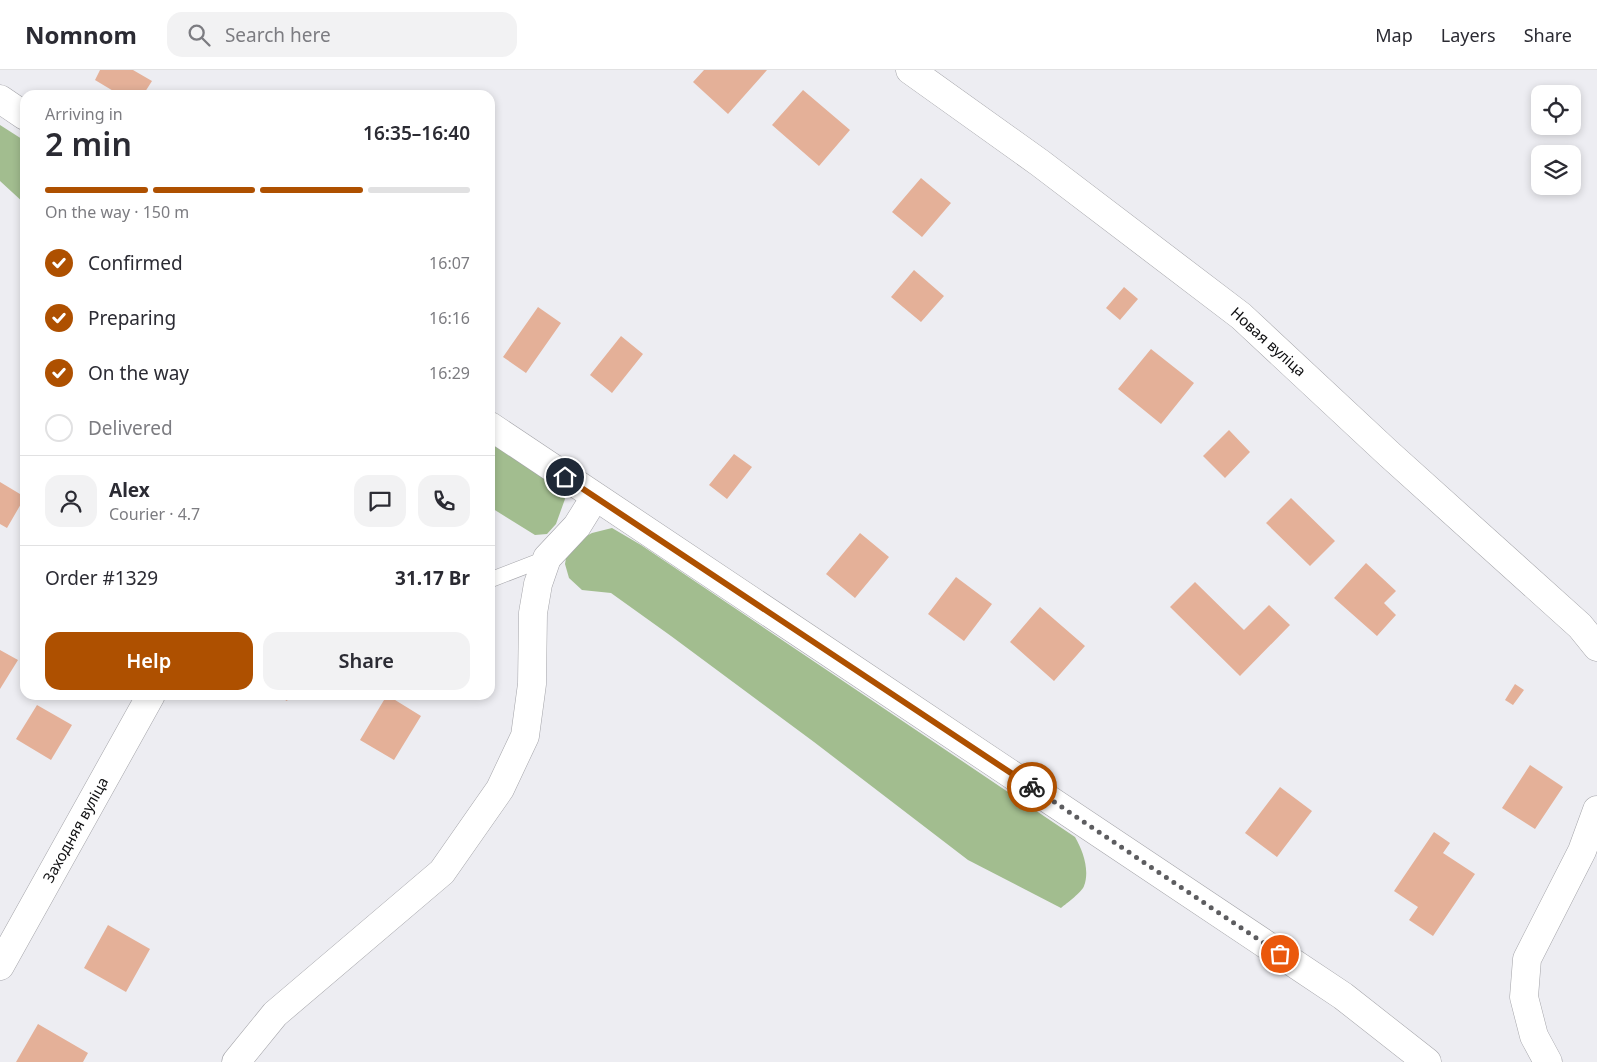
<!DOCTYPE html>
<html lang="en">
<head>
<meta charset="utf-8">
<style>
  body { margin:0; font-family:"Noto Sans",sans-serif; background:#f2f2f3; color:#2b2b33; height:100vh; display:flex; flex-direction:column; font-size:19px; white-space:nowrap }
  * { box-sizing:border-box; margin:0 }
  p { font-size:16px; color:#7c7c81 }
  .icon { flex:none; width:28px; height:28px; fill:none; stroke:currentColor; stroke-width:2; stroke-linecap:round; stroke-linejoin:round }
  .map { position:relative; flex:1; overflow:hidden }
  .details { position:absolute; left:20px; top:20px; width:475px; height:610px; display:flex; flex-direction:column; background:#fff; border-radius:15px; box-shadow:0 2px 8px #0003 }
  .details>* { flex:none }
  .fabs { position:absolute; left:1531px; top:15px; display:grid; gap:10px }
  .fabs a { display:grid; place-items:center; width:50px; height:50px; border-radius:10px; background:#fff; box-shadow:0 2px 8px #0003; font-size:25px }
  .pin { position:absolute; display:grid; place-items:center; width:42px; height:42px; color:#fff; margin:-21px; border:2px solid #fff; border-radius:50%; box-shadow:0 1px 5px #0007 }
  .courier { position:absolute; display:grid; place-items:center; width:50px; height:50px; margin:-25px; border:4px solid #ae5000; border-radius:50%; background:#fff; color:#222; box-shadow:0 1px 6px #0007 }
  .head em { font-style:normal; font-weight:600 }
  .head div { display:flex; flex-direction:column-reverse }
  .head { display:flex; align-items:center; justify-content:space-between; height:85px; padding:0 25px }
  h1 { font-size:32px; font-weight:600; line-height:38px }
  .bar { display:grid; grid-template-columns:repeat(4,1fr); gap:8px 5px; align-content:center; height:60px; padding:0 25px }
  .bar i { height:6px; border-radius:4px; background:#e1e1e2 }
  .bar .current { background:#ae5000 }
  .bar p { grid-column:span 4 }
  .line { display:flex; align-items:center; gap:12px; padding:0 25px; border-top:1px solid #e1e1e2 }
  .line div { flex:1 }
  .round { display:grid; place-items:center; flex:none; width:52px; height:52px; border-radius:15px; background:#f2f2f3 }
  ol { padding:0 25px; list-style:none }
  li { display:flex; align-items:center; gap:15px; height:55px }
  li p { margin-inline-start:auto }
  li .icon { padding:5px; border-radius:50%; background:#ae5000; color:#fff; stroke-width:4 }
  li:last-child { color:#7c7c81 }
  li i { width:28px; height:28px; border:2px solid #e1e1e2; border-radius:50% }
  .primary-button { display:flex; gap:10px; margin-top:auto; padding:10px 25px }
  .primary-button a { flex:1; height:58px; border-radius:15px; background:#ae5000; color:#fff; font-size:20px; font-weight:600; line-height:58px; text-align:center }
  .primary-button a+a { background:#f2f2f3; color:#2b2b33 }
  header { display:flex; align-items:center; gap:30px; box-sizing:border-box; height:70px; padding:0 25px; background:#fff; border-bottom:1px solid #e1e1e2 }
  header strong { font-size:24px }
  nav { display:flex; gap:28px; margin-inline-start:auto; font-size:18px }
  .search { width:350px; height:45px; background:#f2f2f3; display:flex; align-items:center; gap:12px; box-sizing:border-box; padding:0 18px; border-radius:15px; color:#7c7c81; font-size:19px }
  .map>svg:first-child { display:block }
  .forest { fill:#a2bd8f }
  .building { fill:#e4b098 }
  .lines { fill:none; stroke-linecap:round; stroke-linejoin:round }
  .lane-casing { stroke:#a4a4a9; stroke-width:16 }
  .street-casing { stroke:#a4a4a9; stroke-width:29 }
  .secondary-casing { stroke:#a4a4a9; stroke-width:29 }
  .lane { stroke:#fff; stroke-width:15 }
  .street { stroke:#fff; stroke-width:28 }
  .secondary { stroke:#fff; stroke-width:28 }
  .done { stroke:#5d5d60; stroke-width:5; stroke-dasharray:0 9 }
  .route { stroke:#ae5000; stroke-width:6 }
  .labels { text-anchor:middle; stroke-width:4.5; stroke-linejoin:round; paint-order:stroke }
  .street-label { font-size:15px; fill:#101012; stroke:#fff }
</style>
</head>
<body>
<header>
<strong>Nomnom</strong>
<div class="search"><svg class="icon" aria-label="search" viewBox="0 0 24 24"><circle cx="10" cy="10" r="6"/><path d="M15 15l6 6"/></svg>Search here</div>
<nav><a>Map</a><a>Layers</a><a>Share</a></nav>
</header>
<div class="map">
<svg width="1597" height="992" viewBox="0 0 1597 992">
  <rect width="100%" height="100%" fill="#ededf2"/>
  <!-- forest -->
  <path class="forest" d="M0,55l25,16v63l-25,-23z
    M490,372l73,49 2,8 -9,25 -9,10 -12,1 -45,-28z
    M612,458l29,17 434,292c8,14 15,33 9,49 -2,6 -17,17 -23,22l-93,-48 -154,-118 -143,-106 -60,-43 -29,-3 -13,-12 -4,-14 3,-18 24,-13z"/>
  <!-- building -->
  <path class="building" d="M100,0h33l19,11 -9,14h-23l-25,-15z
    M704,0h63l-39,44 -35,-32z
    M803,20l47,40 -31,36 -47,-41z
    M921,108l30,25 -29,34 -30,-25z
    M914,200l30,26 -23,26 -30,-25z
    M1124,217l14,12 -18,21 -14,-12z
    M538,237l23,16 -35,50 -23,-16z
    M621,266l22,18 -31,39 -22,-18z
    M1151,279l43,34 -33,41 -43,-35z
    M1229,360l21,22 -25,26 -22,-22z
    M734,384l18,13 -25,32 -18,-14z
    M0,412l25,15 -18,31 -7,-4z
    M1291,428l44,43 -25,25 -44,-43z
    M860,463l29,24 -34,41 -29,-24z
    M1366,493l30,28 -12,12 12,12 -19,21 -43,-38z
    M956,507l36,27 -28,37 -36,-27z
    M1195,512l49,48 25,-25 21,20 -50,51 -70,-69z
    M1040,537l45,39 -31,35 -44,-39z
    M0,580l18,10 -18,29z
    M1515,614l9,6 -11,15 -8,-5z
    M276,625h14l-3,6z
    M387,625l34,21 -27,44 -34,-20z
    M37,635l35,20 -21,35 -35,-21z
    M1530,695l33,22 -28,42 -33,-21z
    M1280,717l32,24 -35,46 -32,-24z
    M1434,762l16,11 -7,10 32,21 -42,62 -24,-16 9,-13 -24,-16z
    M108,855l42,24 -24,43 -42,-24z
    M38,954l50,29 -5,9h-67z"/>
  <g class="lines">
    <!-- lane casing -->
    <g class="lane-casing">
      <path id="lane" d="M490,510l57,-22"/>
    </g>
    <!-- street casing -->
    <g class="street-casing">
      <path id="street" d="M910,0l130,93 201,153 148,138 191,172 17,21
        M0,896l151,-271
        M236,992l39,-48 167,-142 58,-83 25,-53 7,-52 1,-71 5,-29 9,-26 30,-32 18,-29
        M1548,992l-14,-26 -10,-39 3,-38 55,-108 15,-41"/>
    </g>
    <!-- secondary casing -->
    <g class="secondary-casing">
      <path id="secondary" d="M0,29l25,17
        M490,356l853,570 84,66"/>
    </g>
    <!-- lane -->
    <use href="#lane" class="lane"/>
    <!-- street -->
    <use href="#street" class="street"/>
    <!-- secondary -->
    <use href="#secondary" class="secondary"/>
  </g>
  <g class="lines">
    <!-- done -->
    <path class="done" d="M1032,717l248,167"/>
    <!-- route -->
    <path class="route" d="M565,407l467,310"/>
  </g>
  <g class="labels">
    <!-- street labels -->
    <g class="street-label">
      <text transform="translate(1268 272) rotate(42)" y="5">Новая вуліца</text>
      <text transform="translate(76 760) rotate(-61)" y="5">Заходняя вуліца</text>
    </g>
  </g>
</svg>
<div class="fabs">
<a><svg class="icon" aria-label="locate" viewBox="0 0 24 24"><circle cx="12" cy="12" r="6"/><path d="M12 2v4M12 18v4M2 12h4M18 12h4"/></svg></a>
<a><svg class="icon" aria-label="layers" viewBox="0 0 24 24"><path d="M12 4l9 5-9 5-9-5zM3 14l9 5 9-5"/></svg></a>
</div>
<div class="pin" style="left:1280px;top:884px;background:#ea580c"><svg class="icon" aria-label="bag" viewBox="0 0 24 24"><path d="M5 8h14l-1 12H6zM9 8a3 3 0 0 1 6 0"/></svg></div>
<div class="pin" style="left:565px;top:407px;background:#1f2937"><svg class="icon" aria-label="home" viewBox="0 0 24 24"><path d="M3 11l9-7 9 7M6 9v11h12V9"/></svg></div>
<div class="courier" style="left:1032px;top:717px"><svg class="icon" aria-label="bike" viewBox="0 0 24 24"><circle cx="6" cy="16" r="4"/><circle cx="18" cy="16" r="4"/><path d="M6 16l4-8h5l3 8M10 8l3 8H6M13 5h3"/></svg></div>
<section class="details">
<div class="head"><div><h1>2 min</h1><p>Arriving in</p></div><em>16:35–16:40</em></div>
<div class="bar"><i class="current"></i><i class="current"></i><i class="current"></i><i></i><p>On the way · 150 m</p></div>
<ol>
<li><svg class="icon" aria-label="check" viewBox="0 0 24 24"><path d="M5 12l5 5 9-10"/></svg>Confirmed<p>16:07</p></li>
<li><svg class="icon" aria-label="check" viewBox="0 0 24 24"><path d="M5 12l5 5 9-10"/></svg>Preparing<p>16:16</p></li>
<li><svg class="icon" aria-label="check" viewBox="0 0 24 24"><path d="M5 12l5 5 9-10"/></svg>On the way<p>16:29</p></li>
<li><i></i>Delivered</li>
</ol>
<div class="line" style="height:90px"><a class="round"><svg class="icon" aria-label="person" viewBox="0 0 24 24"><circle cx="12" cy="8" r="4"/><path d="M4 21q1-7 8-7t8 7"/></svg></a><div><b>Alex</b><p>Courier · 4.7</p></div><a class="round"><svg class="icon" aria-label="chat" viewBox="0 0 24 24"><path d="M4 5h16v11H9l-5 4z"/></svg></a><a class="round"><svg class="icon" aria-label="phone" viewBox="0 0 24 24"><path d="M5 4h4l2 5-3 2q2 4 5 5l2-3 5 2v4C11 20 4 13 5 4z"/></svg></a></div>
<div class="line" style="height:65px"><div>Order #1329</div><b>31.17 Br</b></div>
<div class="primary-button"><a>Help</a><a>Share</a></div>
</section>
</div>
</body>
</html>
